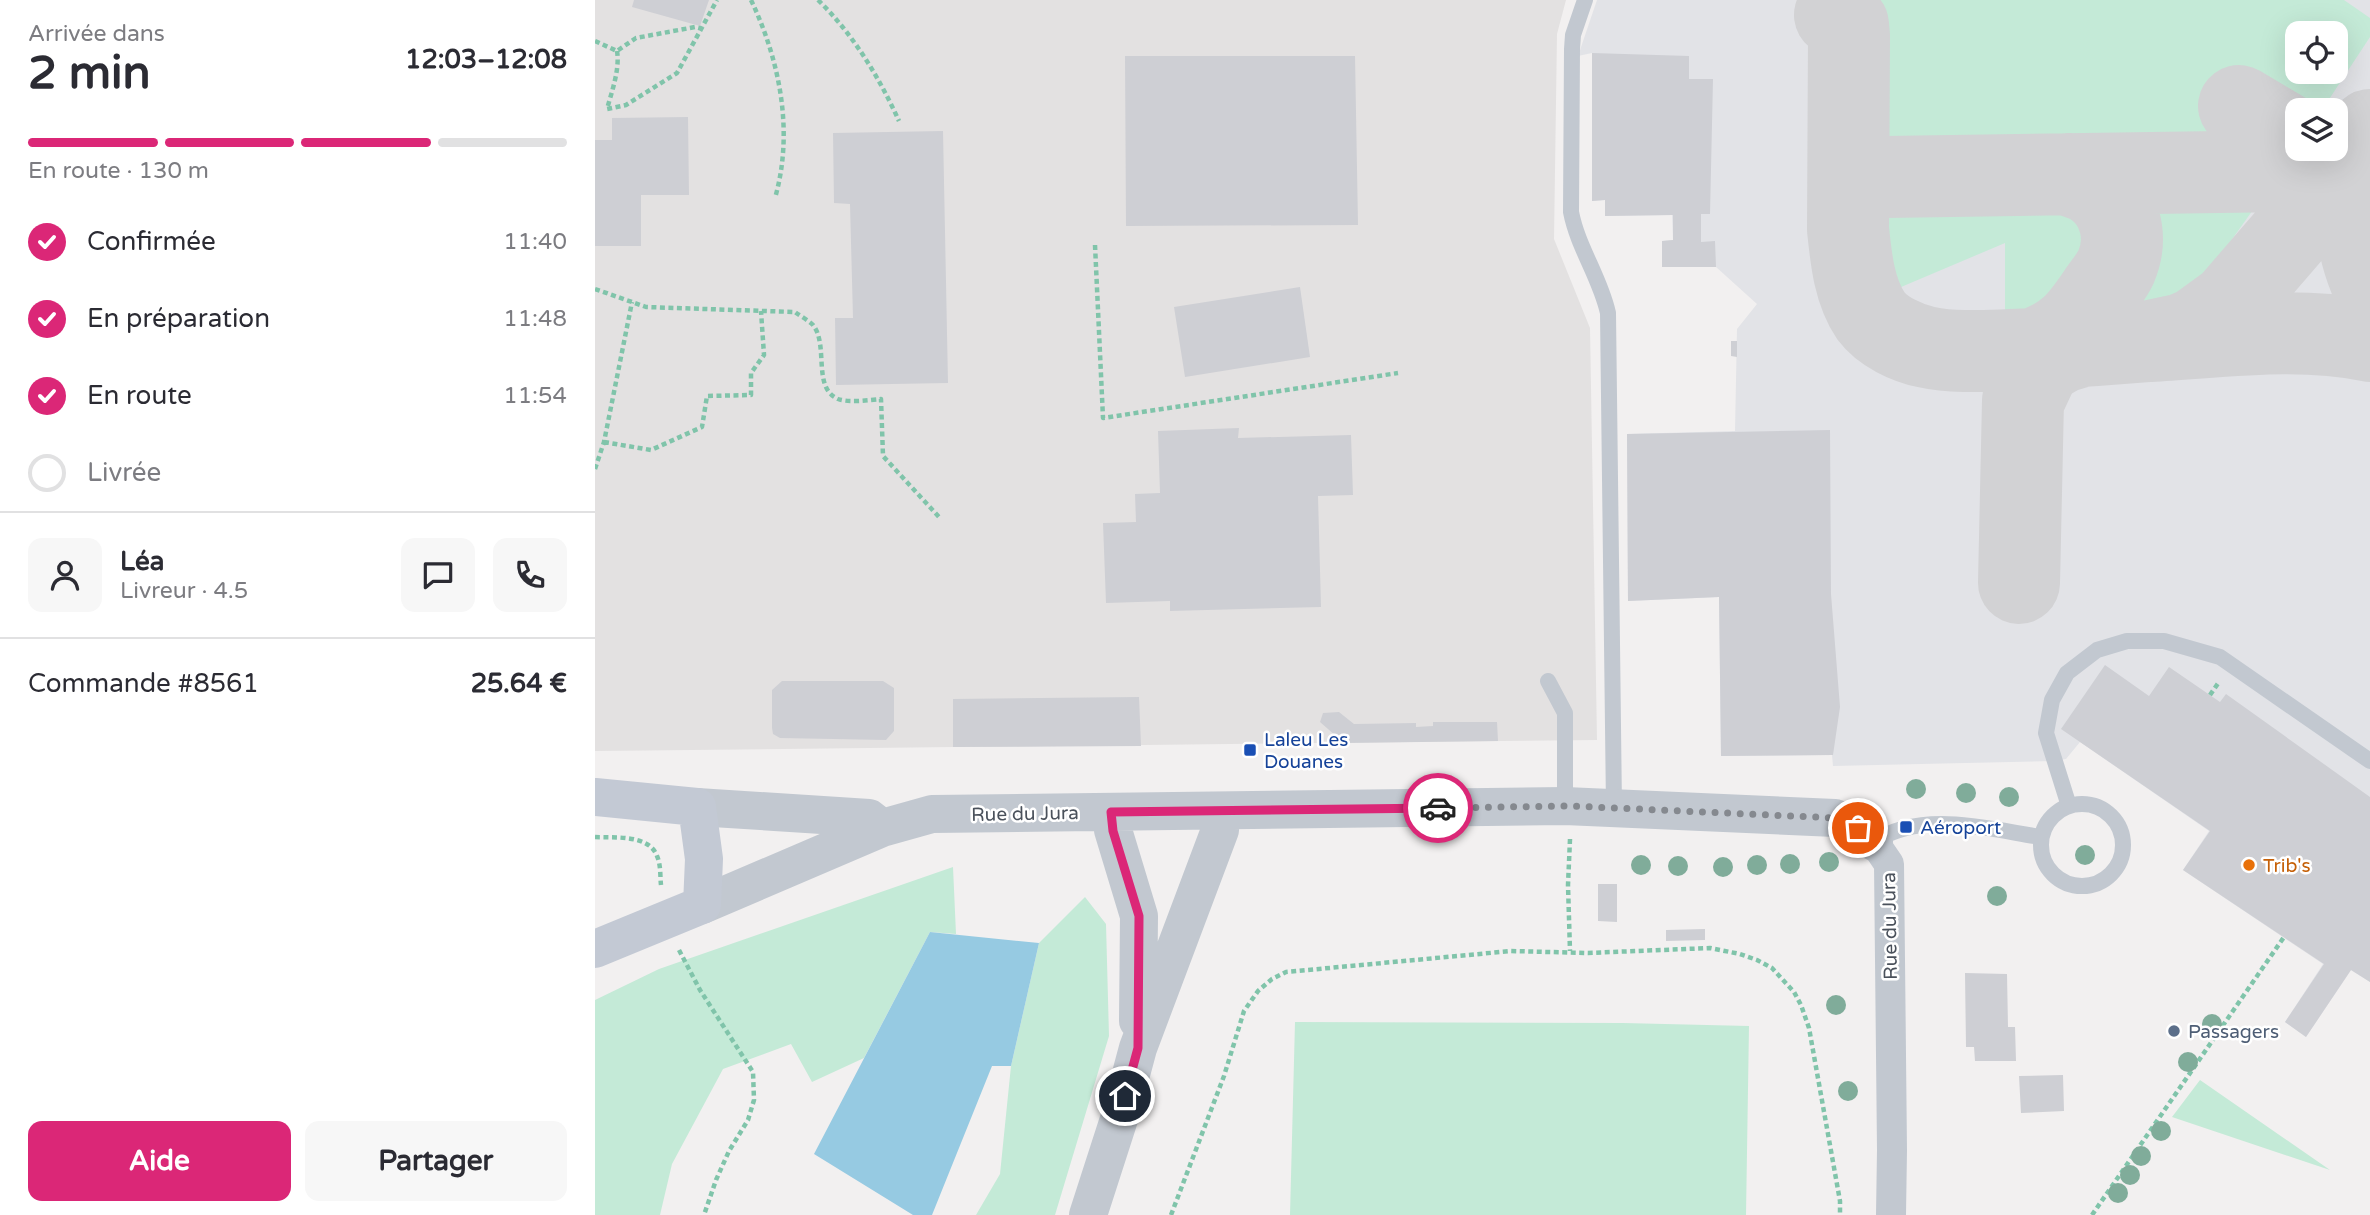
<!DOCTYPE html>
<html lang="fr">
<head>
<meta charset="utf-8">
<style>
  body { margin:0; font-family:"Varela Round",sans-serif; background:#f7f7f7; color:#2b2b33; height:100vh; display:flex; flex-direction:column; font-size:26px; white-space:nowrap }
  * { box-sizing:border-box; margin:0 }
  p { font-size:23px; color:#7c7c81 }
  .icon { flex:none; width:38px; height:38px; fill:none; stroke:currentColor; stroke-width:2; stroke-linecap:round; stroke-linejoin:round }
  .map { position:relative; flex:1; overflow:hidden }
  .sheet { display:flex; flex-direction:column; background:#fff; width:595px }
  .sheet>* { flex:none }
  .fabs { position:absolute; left:1690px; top:21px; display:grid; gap:14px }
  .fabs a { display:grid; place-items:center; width:63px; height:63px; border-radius:14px; background:#fff; box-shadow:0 7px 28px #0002; font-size:35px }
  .pin { position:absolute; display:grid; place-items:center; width:60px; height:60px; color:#fff; margin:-30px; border:4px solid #fff; border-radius:50%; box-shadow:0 2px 7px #0007 }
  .courier { position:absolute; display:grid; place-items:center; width:70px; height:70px; margin:-35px; border:5px solid #db2777; border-radius:50%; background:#fff; color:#222; box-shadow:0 2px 9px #0007 }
  .overview em { font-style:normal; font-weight:700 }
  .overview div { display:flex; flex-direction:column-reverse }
  .overview { display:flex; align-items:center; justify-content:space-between; height:119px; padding:0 28px }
  h1 { font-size:46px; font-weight:700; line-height:52px }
  .bar { display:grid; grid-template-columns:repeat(4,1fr); gap:10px 7px; align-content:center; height:84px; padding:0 28px }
  .bar i { height:9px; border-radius:5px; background:#e1e1e2 }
  .bar .active { background:#db2777 }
  .bar p { grid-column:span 4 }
  .line { display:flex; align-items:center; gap:18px; padding:0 28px; border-top:2px solid #e1e1e2 }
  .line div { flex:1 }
  .round { display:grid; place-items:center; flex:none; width:74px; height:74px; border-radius:14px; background:#f7f7f7 }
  ol { padding:0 28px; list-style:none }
  li { display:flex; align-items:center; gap:21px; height:77px }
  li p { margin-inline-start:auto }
  li .icon { padding:7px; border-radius:50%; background:#db2777; color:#fff; stroke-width:4 }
  li:last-child { color:#7c7c81 }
  li i { width:38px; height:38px; border:4px solid #e1e1e2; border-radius:50% }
  .cta { display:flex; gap:14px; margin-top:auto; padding:14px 28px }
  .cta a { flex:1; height:80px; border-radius:14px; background:#db2777; color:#fff; font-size:28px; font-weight:700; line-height:80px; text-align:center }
  .cta a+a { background:#f7f7f7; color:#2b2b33 }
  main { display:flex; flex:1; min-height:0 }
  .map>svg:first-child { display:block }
  .education { fill:#e3e1e1 }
  .airport { fill:#e2e3e7; fill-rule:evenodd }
  .green { fill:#c4ead7; fill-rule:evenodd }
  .water { fill:#96cae2 }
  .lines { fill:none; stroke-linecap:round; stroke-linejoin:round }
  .taxiway { stroke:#d2d2d4; stroke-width:82 }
  .building { fill:#cecfd4 }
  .path { stroke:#80c4aa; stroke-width:4.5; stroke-dasharray:5 3.5; stroke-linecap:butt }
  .service { stroke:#c2c8d0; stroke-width:16 }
  .minor { stroke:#c2c8d0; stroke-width:30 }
  .tertiary { stroke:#c2c8d0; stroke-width:38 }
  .secondary { stroke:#c3c9d4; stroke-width:38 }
  .tree { fill:#80ac9a }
  .done { stroke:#85898f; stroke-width:7; stroke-dasharray:0 12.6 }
  .route { stroke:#db2777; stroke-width:9 }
  .transit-dot { fill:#1a4fb4; stroke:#fff; stroke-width:2.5 }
  .food-dot { fill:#e8710a; stroke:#fff; stroke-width:2.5 }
  .service-dot { fill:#5c6f8a; stroke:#fff; stroke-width:2.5 }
  .labels { text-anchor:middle; stroke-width:5; stroke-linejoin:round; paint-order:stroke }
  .transit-label { font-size:19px; fill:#164399; stroke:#fff; text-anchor:start }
  .street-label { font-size:19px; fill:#4a515b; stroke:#fff }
  .food-label { font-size:19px; fill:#c56008; stroke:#fff; text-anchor:start }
  .service-label { font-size:19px; fill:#4e5e75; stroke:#fff; text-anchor:start }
</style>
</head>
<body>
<main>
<section class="sheet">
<div class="overview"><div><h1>2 min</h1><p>Arrivée dans</p></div><em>12:03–12:08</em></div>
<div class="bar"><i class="active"></i><i class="active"></i><i class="active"></i><i></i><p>En route · 130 m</p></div>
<ol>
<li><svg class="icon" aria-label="check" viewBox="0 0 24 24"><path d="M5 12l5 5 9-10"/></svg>Confirmée<p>11:40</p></li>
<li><svg class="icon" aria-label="check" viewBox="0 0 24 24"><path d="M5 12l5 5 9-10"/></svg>En préparation<p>11:48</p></li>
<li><svg class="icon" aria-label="check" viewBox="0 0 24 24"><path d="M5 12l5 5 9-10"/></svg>En route<p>11:54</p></li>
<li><i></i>Livrée</li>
</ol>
<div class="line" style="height:126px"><a class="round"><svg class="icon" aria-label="person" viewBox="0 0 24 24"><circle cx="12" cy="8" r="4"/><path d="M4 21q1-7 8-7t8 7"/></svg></a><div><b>Léa</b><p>Livreur · 4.5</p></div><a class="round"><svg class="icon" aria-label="chat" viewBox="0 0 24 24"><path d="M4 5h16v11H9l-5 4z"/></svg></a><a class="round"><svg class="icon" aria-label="phone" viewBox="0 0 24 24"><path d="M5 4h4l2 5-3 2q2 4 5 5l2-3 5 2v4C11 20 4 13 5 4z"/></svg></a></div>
<div class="line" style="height:91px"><div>Commande #8561</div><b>25.64 €</b></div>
<div class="cta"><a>Aide</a><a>Partager</a></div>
</section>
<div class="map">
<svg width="1775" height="1215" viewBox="0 0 1775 1215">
  <rect width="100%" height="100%" fill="#f2f0f0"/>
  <!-- education -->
  <path class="education" d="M0,0h971l-9,34 -3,205 36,89 7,412 -1002,11z"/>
  <!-- airport -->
  <path class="airport" d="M1002,0h773v982l-19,-12 -45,67 -21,-15 38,-58 -140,-94 26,-39 -129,-89 -14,17 -13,2 -220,5 -1,-11 -111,1 -2,-159 -91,4 -1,-167 108,-3 2,-102 20,-25 -41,-37h-54v-26l11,-1 -1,-25 -67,1v-16l-13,1v-148l-14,3zM1703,33h38v39h-38zM1703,110h38v39h-38z"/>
  <!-- green -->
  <path class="green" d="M1266,0h483l26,18v19l-48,73h-16l-45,-32 -41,59 57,39 -71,100 -28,32 -173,15v-80l-111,47 -9,-6 -6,-13zM1741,33v39h-38v-39z
    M358,867l3,67 -26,-2 -66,126 -52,24 -21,-38 -68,25 -51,95 -12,51h-65v-215l64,-31z
    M490,897l21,27 3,112 -54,179h-79l24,-41 11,-108 28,-123z
    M700,1022l328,1 126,3 -3,189h-456z
    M1605,1080l130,90 -158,-53z"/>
  <!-- water -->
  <path class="water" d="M335,932l109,11 -28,123h-19l-60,149h-19l-99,-61z"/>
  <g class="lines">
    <!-- taxiway -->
    <path class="taxiway" d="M1240,15l13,10 1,11 -1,193c3,29 6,62 23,87 12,16 36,27 55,31 28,6 57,4 85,3 47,-2 93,-5 139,-9
      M1644,106l59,35
      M1775,130l-57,78 -83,96 -33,24 -14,6 -33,7c73,-4 149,-15 220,0
      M1775,137c-18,47 -19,95 0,142
      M1290,177l411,-6 32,-6 31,-19
      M1439,349c33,-12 45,-27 64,-55 6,-9 14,-18 18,-27 13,-30 4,-64 -23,-82 -7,-5 -17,-7 -25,-11
      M1424,583l4,-182 15,-32 10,-9 14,-8 20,-6"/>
  </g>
  <!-- building -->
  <path class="building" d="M39,0h75l-9,26 -68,-19z
    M997,53l97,3v23h24l-3,135h-9v28l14,-1 1,26h-54v-26l11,-1v-25l-68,1v-16l-13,1z
    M530,56h230l3,169 -232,1z
    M93,117l1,78h-48v51h-46v-106h17v-22z
    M348,131l5,252 -112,2 -1,-67h18l-3,-114 -16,-1 -1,-70z
    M705,287l10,70 -125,20 -11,-70z
    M1136,341h6v16l-6,-1z
    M644,428l-1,10 113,-3 2,60 -35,1 3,111 -151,4v-10l-64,2 -3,-80 33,-1 -1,-28 25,-1 -2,-62z
    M1235,430l1,164 9,113 -7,48 -112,1 -2,-159 -91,4 -1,-167z
    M1510,665l44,31 20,-29 51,35 6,-8 144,103v185l-19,-12 -45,67 -21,-15 39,-58 -141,-94 27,-39 -149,-102z
    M187,681h101l11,7v43l-8,9 -106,-2 -7,-4 -1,-6v-38z
    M544,697l2,49 -188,1v-48z
    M744,712l15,12 62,-1v4l17,-1v-4h64l1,19 -154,2 -24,-21 3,-9z
    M1003,884h19v38l-19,-1z
    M1110,929v11l-39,1v-11z
    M1370,973l42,1 1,53h7l1,34h-41l-1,-14h-8z
    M1468,1075l1,36 -43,2 -2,-37z"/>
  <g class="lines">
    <!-- path -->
    <path class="path" d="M156,0c29,61 43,132 24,198
      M223,0c35,34 61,77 81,121
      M0,41l22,10 19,-13 59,-11 8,2
      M22,51c3,18 -5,40 -10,58l19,-4 51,-32 40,-73
      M500,245l8,173 295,-45
      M0,289l51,18 149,5c5,4 13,8 18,13 16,20 -1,63 25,74 11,4 31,1 43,0l2,57 56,61
      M9,442l47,8 51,-23 5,-31 44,-1v-22l13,-18 -3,-44
      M0,469l9,-27 28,-140
      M1615,695l9,-13
      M0,837c19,1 54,-3 62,19 4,9 3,20 4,29
      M975,839l-2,46 2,66
      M84,950l21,40 53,82 1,28 -6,20 -19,31 -13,29 -12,35
      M576,1215l53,-139 20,-65 14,-20 14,-12 14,-7 225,-21 77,2 122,-5 30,6 17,6 15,8 22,24 7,13 8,23 31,173v14
      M1497,1215l192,-278"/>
    <!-- service -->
    <path class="service" d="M990,0l-12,35 -1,14 -1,163c7,36 29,65 37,101l6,495
      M953,681l17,32v93
      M1446 845a41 41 0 1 1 82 0a41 41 0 1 1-82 0Z
      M1474,806l-23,-73 6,-33 15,-27 30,-23 30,-9h37l56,16 150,104
      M1279,842c47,-32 114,-13 167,-5"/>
    <!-- minor -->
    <path class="minor" d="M1279,842l15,22 3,286 -1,65"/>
    <!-- tertiary -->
    <path class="tertiary" d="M102,807l172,11 13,10
      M516,812l2,18 26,86 -1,105
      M107,905l180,-77 50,-14 633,-8 270,12 23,10 16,14
      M493,1215l31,-96 19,-71 82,-218 1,-19"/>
    <!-- secondary -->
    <path class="secondary" d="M0,797l102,10 7,52 -2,46 -107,44"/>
  </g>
  <!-- trees -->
  <g class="tree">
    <circle cx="1321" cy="789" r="10"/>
    <circle cx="1371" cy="793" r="10"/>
    <circle cx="1414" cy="797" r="10"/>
    <circle cx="1490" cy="855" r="10"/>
    <circle cx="1234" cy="862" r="10"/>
    <circle cx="1195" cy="864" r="10"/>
    <circle cx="1046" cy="865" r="10"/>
    <circle cx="1162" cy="865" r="10"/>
    <circle cx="1083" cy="866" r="10"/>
    <circle cx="1128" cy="867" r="10"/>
    <circle cx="1402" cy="896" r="10"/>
    <circle cx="1241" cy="1005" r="10"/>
    <circle cx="1617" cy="1024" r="10"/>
    <circle cx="1593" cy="1062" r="10"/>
    <circle cx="1253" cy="1091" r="10"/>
    <circle cx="1566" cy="1131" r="10"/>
    <circle cx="1546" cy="1156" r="10"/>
    <circle cx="1535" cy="1175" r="10"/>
    <circle cx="1523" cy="1193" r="10"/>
  </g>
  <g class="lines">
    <!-- done -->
    <path class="done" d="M843,808l133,-2 264,12 23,10"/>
    <!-- route -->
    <path class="route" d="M530,1096l13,-48 1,-132 -26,-85 -2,-19 327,-4"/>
  </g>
  <!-- markers -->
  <g class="transit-dot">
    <rect x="648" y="743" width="14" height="14" rx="3.5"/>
    <rect x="1304" y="820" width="14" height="14" rx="3.5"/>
  </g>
  <circle class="food-dot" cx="1654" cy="865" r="7"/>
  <circle class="service-dot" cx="1579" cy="1031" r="7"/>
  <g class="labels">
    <!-- transit labels -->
    <g class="transit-label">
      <text x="669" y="746">Laleu Les<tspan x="669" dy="22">Douanes</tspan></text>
      <text x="1325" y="834">Aéroport</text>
    </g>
    <!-- street labels -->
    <g class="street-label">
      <text transform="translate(430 813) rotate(-1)" y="7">Rue du Jura</text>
      <text transform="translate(1294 926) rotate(-91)" y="7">Rue du Jura</text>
    </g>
    <!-- food labels -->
    <g class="food-label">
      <text x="1668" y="872">Trib's</text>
    </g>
    <!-- service labels -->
    <g class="service-label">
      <text x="1593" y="1038">Passagers</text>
    </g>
  </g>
</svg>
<div class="fabs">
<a><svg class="icon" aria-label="locate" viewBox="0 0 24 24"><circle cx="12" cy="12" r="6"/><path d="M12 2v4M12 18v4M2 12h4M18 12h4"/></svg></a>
<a><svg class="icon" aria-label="layers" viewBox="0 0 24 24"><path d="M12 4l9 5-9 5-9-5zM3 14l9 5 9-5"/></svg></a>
</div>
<div class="pin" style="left:1263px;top:828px;background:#ea580c"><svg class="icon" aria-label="bag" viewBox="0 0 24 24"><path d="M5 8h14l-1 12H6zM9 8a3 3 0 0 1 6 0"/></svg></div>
<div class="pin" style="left:530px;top:1096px;background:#1f2937"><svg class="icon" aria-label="home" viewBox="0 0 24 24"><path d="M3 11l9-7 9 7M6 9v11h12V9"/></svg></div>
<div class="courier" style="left:843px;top:808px"><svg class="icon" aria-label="car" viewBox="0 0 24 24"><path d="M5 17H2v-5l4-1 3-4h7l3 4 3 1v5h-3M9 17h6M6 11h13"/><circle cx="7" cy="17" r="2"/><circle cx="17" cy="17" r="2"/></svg></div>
</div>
</main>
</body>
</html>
